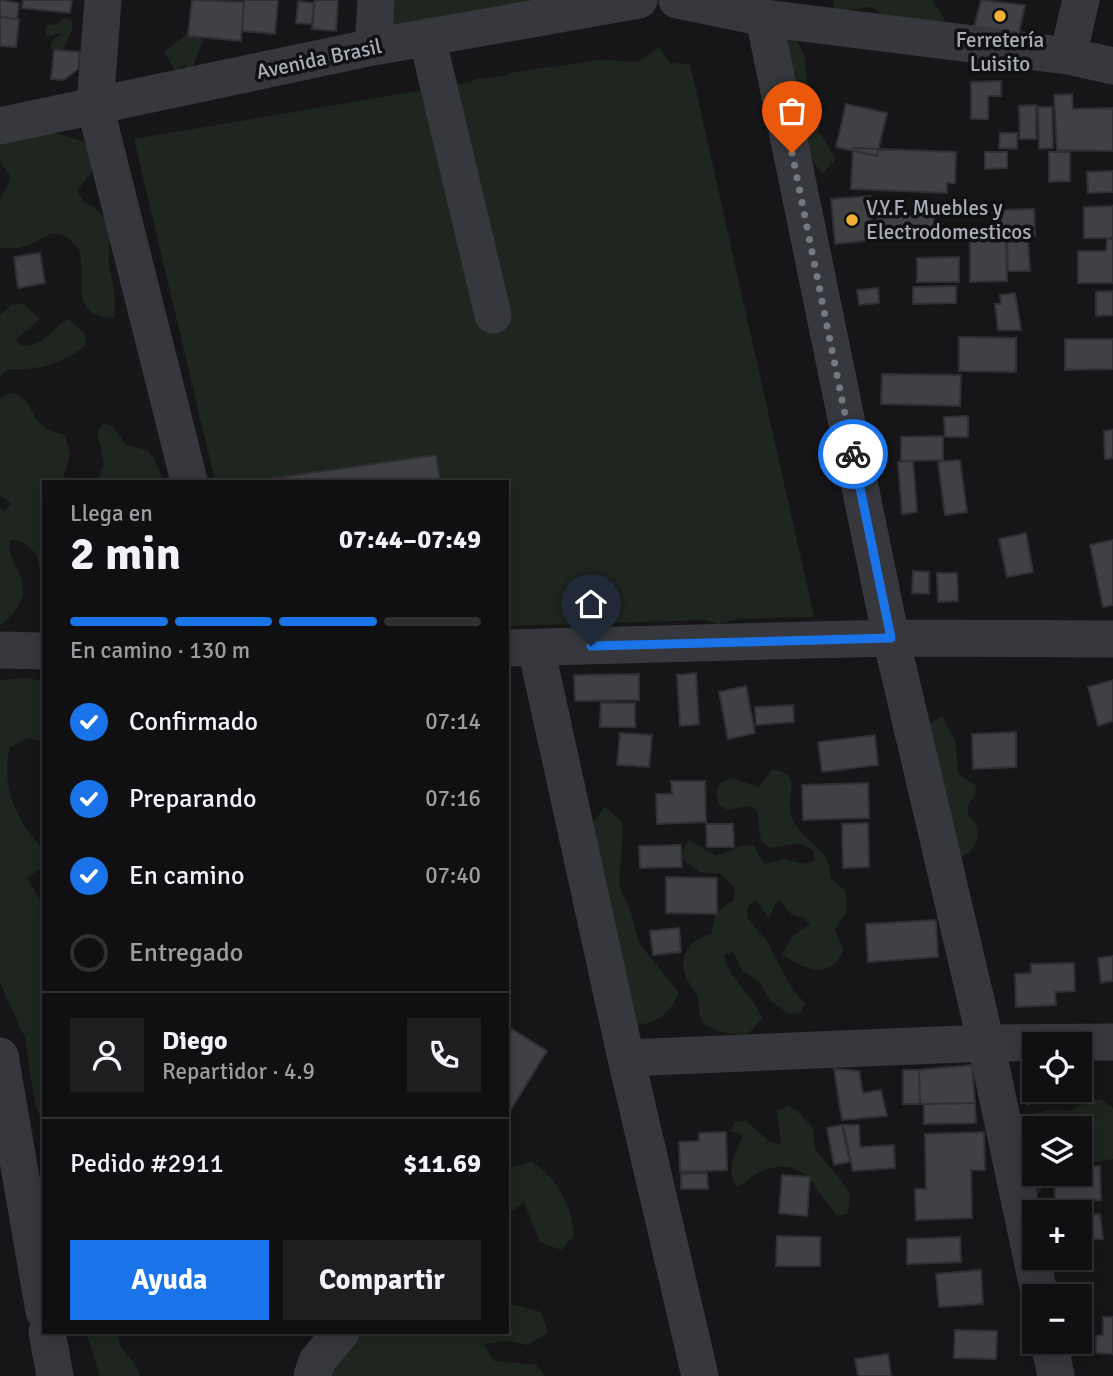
<!DOCTYPE html>
<html lang="es">
<head>
<meta charset="utf-8">
<style>
  body { margin:0; font-family:Signika,sans-serif; background:#1e1e20; color:#f1f3f6; height:100vh; display:flex; flex-direction:column; font-size:26px; white-space:nowrap }
  * { box-sizing:border-box; margin:0 }
  p { font-size:23px; color:#9c9d9f }
  .icon { flex:none; width:38px; height:38px; fill:none; stroke:currentColor; stroke-width:2; stroke-linecap:round; stroke-linejoin:round }
  .map { position:relative; flex:1; overflow:hidden }
  .drawer { position:absolute; left:42px; top:480px; width:467px; height:854px; display:flex; flex-direction:column; background:#101012; border-radius:0px; box-shadow:0 4px 18px #0003,0 0 0 2px #303032 }
  .drawer>* { flex:none }
  .fabs { position:absolute; left:1022px; top:1032px; display:grid; gap:14px }
  .fabs a { display:grid; place-items:center; width:70px; height:70px; border-radius:0px; background:#101012; box-shadow:0 4px 18px #0003,0 0 0 2px #303032; font-size:35px }
  .pin { position:absolute; display:grid; place-items:center; width:60px; height:60px; color:#fff; margin:-72px -30px; border-radius:50% 50% 50% 0; rotate:-45deg; box-shadow:0 0 7px #0007 }
  .pin .icon { rotate:45deg }
  .courier { position:absolute; display:grid; place-items:center; width:70px; height:70px; margin:-35px; border:5px solid #1a73e8; border-radius:50%; background:#fff; color:#222; box-shadow:0 2px 9px #0007 }
  .head em { font-style:normal; font-weight:700 }
  .head div { display:flex; flex-direction:column-reverse }
  .head { display:flex; align-items:center; justify-content:space-between; height:119px; padding:0 28px }
  h1 { font-size:46px; font-weight:700; line-height:52px }
  .bar { display:grid; grid-template-columns:repeat(4,1fr); gap:10px 7px; align-content:center; height:84px; padding:0 28px }
  .bar i { height:9px; border-radius:5px; background:#303032 }
  .bar .active { background:#1a73e8 }
  .bar p { grid-column:span 4 }
  .line { display:flex; align-items:center; gap:18px; padding:0 28px; border-top:2px solid #303032 }
  .line div { flex:1 }
  .round { display:grid; place-items:center; flex:none; width:74px; height:74px; border-radius:0px; background:#1e1e20 }
  ol { padding:0 28px; list-style:none }
  li { display:flex; align-items:center; gap:21px; height:77px }
  li p { margin-inline-start:auto }
  li .icon { padding:7px; border-radius:50%; background:#1a73e8; color:#fff; stroke-width:4 }
  li:last-child { color:#9c9d9f }
  li i { width:38px; height:38px; border:4px solid #303032; border-radius:50% }
  .button { display:flex; gap:14px; margin-top:auto; padding:14px 28px }
  .button a { flex:1; height:80px; border-radius:0px; background:#1a73e8; color:#fff; font-size:28px; font-weight:700; line-height:80px; text-align:center }
  .button a+a { background:#1e1e20; color:#f1f3f6 }
  .map>svg:first-child { display:block }
  .green { fill:#1e261f }
  .building { fill:#404145; stroke:#303034; stroke-width:2 }
  .lines { fill:none; stroke-linecap:round; stroke-linejoin:round }
  .minor { stroke:#37383d; stroke-width:37 }
  .done { stroke:#757880; stroke-width:7; stroke-dasharray:0 12.6 }
  .route { stroke:#1a73e8; stroke-width:9 }
  .poi-dot { fill:#f2b134; stroke:#111113; stroke-width:2.5 }
  .labels { text-anchor:middle; stroke-width:7; stroke-linejoin:round; paint-order:stroke }
  .poi-label { font-size:21px; fill:#a8adb8; stroke:#111113 }
  .street-label { font-size:21px; fill:#a8adb8; stroke:#111113 }
</style>
</head>
<body>
<div class="map">
<svg width="1113" height="1376" viewBox="0 0 1113 1376">
  <rect width="100%" height="100%" fill="#161618"/>
  <!-- green -->
  <path class="green" d="M388,0h181l-184,33z
    M834,0h98l16,25 -66,-9 -10,-9 -40,5z
    M64,18l8,2v10l-10,22 -12,-4 3,-8 10,-8 -15,5 -3,-5 2,-7 10,-1z
    M193,29l11,8 -12,33 -8,-5 -9,5 -11,-18z
    M776,34l19,5 9,14 4,33 11,19v27l17,27 -14,15 -12,-17z
    M659,47l11,16 20,1 124,553 -77,2 -19,5 -12,-4 -198,6v-145h-293l-81,-342 338,-57 3,-3 31,-3 3,-3 91,-13 37,2z
    M0,132h52l39,12 7,20 -21,27c5,13 18,15 27,26 10,13 3,33 5,48 4,21 8,30 5,53 -45,-1 -29,-38 -34,-67 -26,-33 -33,-10 -58,-4 -6,2 -15,1 -22,1v-50l8,-13 2,-10 -10,-12z
    M14,303l11,2 15,14 -25,21 8,6c23,-1 27,-17 45,-27l16,13 2,13c-23,18 -48,26 -77,24l-9,7v-61z
    M9,393c30,3 14,34 56,42l5,20 -8,26h-18v108l-8,-36 -16,-13h-11c-1,27 27,42 7,69 -5,7 -9,12 -16,16v-116l4,2 8,-7 -12,-9v-97z
    M103,423l10,4 13,18 21,5 7,8 10,23h-67l7,-17 -7,-32z
    M26,678l18,3v61l-15,-4 -19,9c-10,41 7,73 34,104v15l-17,12 17,28v9l-7,-5 7,10v204l-9,-19 -10,-67 -25,-55v-303z
    M942,716l14,27 2,30 18,13 -1,10 -7,8v11c18,15 9,42 -15,43l-22,-113v-22z
    M772,770c35,3 10,30 21,51 14,25 39,27 37,57l16,13 1,21 -12,17 8,21c-13,32 -40,19 -61,4l12,-19 16,-11 -8,-7 -10,-2 -14,-16 -9,19 -13,-17 -8,5 -1,12 20,23 25,48 14,15 -6,9 -11,1 -18,-13 -11,-18 -17,-12 -10,-19 -9,3c5,27 31,40 38,64l-14,15c-16,0 -30,0 -43,-10 -8,-7 -5,-16 -7,-26 -2,-7 -8,-12 -11,-19 -10,-22 1,-39 24,-45l5,-21 17,-13 2,-11 -14,-15 -22,-2 -16,-13 1,-11 5,-8 27,16 28,-11 10,1 10,18 20,-5 21,5 9,-3v-10l-10,-6 -12,-1 -22,4 -9,-7 -4,-31 -9,-4 -21,4 -8,-6 -3,-11 4,-10 10,-5 29,9z
    M605,807l16,14 2,10 -4,54 12,28 8,30 40,50c-8,20 -26,34 -48,31l-28,-156 -13,-42z
    M1101,1099l12,9v51l-21,3 -12,-3v-30h-46v45h12l3,7 -14,16 -22,-78 36,-9 21,1 19,-11z
    M788,1106l9,5 16,17 2,21 35,43 -2,21 -10,3c-26,-25 -27,-60 -74,-46 -12,4 -16,13 -28,16 -11,-18 0,-33 7,-51l-13,-4 5,-9 11,-1 24,21 11,2 -4,-34z
    M532,1162c27,19 38,39 42,73l-13,15 -21,-8 -16,-40 -16,12v-46z
    M508,1303l33,9 7,20 -20,13 -22,-4 -22,3 10,17 42,4 9,11h-233l37,-39 14,-5 25,3 120,-3z
    M86,1332h32c-1,21 19,26 22,44h-40z"/>
  <!-- building -->
  <path class="building" d="M0,0l19,3 -2,16 -17,-2z
    M23,0h49l-2,13 -48,-5z
    M192,0l52,2 -3,39 -53,-5z
    M244,0h34l-3,34 -33,-3z
    M315,0h23l-2,31 -24,-2z
    M981,0l44,5 -7,32 -44,-10z
    M298,1l16,2 -2,21 -16,-1z
    M0,17l19,2 -3,28 -16,-1z
    M54,50l26,2 -2,17 -14,11 -13,-1z
    M1001,81v15h-13v23h-17v-37z
    M1072,94l1,15 40,-1v43l-56,-1 -3,-55z
    M846,104l41,9 -10,43 -41,-9z
    M1036,105v34h-16l-1,-33z
    M1038,107h14l1,41 -14,1z
    M1000,133h17v16l-18,-1z
    M853,148l103,4 -1,31h-8v10l-96,-4z
    M985,152h22v16l-22,1z
    M1049,152h21v29l-21,1z
    M1113,171v21l-25,1 -1,-21z
    M870,196l3,44 -38,4 -4,-45z
    M1113,206v32h-29v-31z
    M1034,209l1,27 -35,1v-27z
    M934,213v25l-57,1v-25z
    M1107,239h6v44h-35v-32h28z
    M970,240h36l1,41 -37,1z
    M1028,241l2,30h-22l-1,-29z
    M40,253l5,30 -27,5 -4,-31z
    M959,257v25h-42v-24z
    M956,286v17l-43,1v-17z
    M878,288l1,15 -20,2 -2,-15z
    M1113,291v24l-17,1v-24z
    M1015,293l6,37h-23l-3,-26h6l-1,-9z
    M959,337l57,1v34l-57,-1z
    M1065,339h48v30l-48,1z
    M882,374l79,1 -1,31 -79,-2z
    M968,416v21h-23l-1,-20z
    M1113,430v28l-8,1 -1,-28z
    M943,436v24l-42,1v-24z
    M436,455l4,26h-186z
    M960,460l7,52 -22,3 -7,-53z
    M913,461l4,51 -15,2 -4,-52z
    M1026,533l7,39 -26,5 -8,-38z
    M1113,540v65l-10,2 -13,-62z
    M913,571l16,1v22l-17,-1z
    M937,573h20l1,28 -20,1z
    M696,673l3,51 -19,2 -3,-51z
    M639,674v26l-64,1 -1,-26z
    M1113,680v41l-15,5 -10,-39z
    M746,686l9,47 -27,6 -9,-47z
    M601,703h34v24h-35z
    M793,705l1,17 -38,3 -1,-18z
    M1016,732v35l-43,2 -1,-35z
    M620,733l32,2 -3,32 -32,-2z
    M875,735l3,30 -56,7 -4,-30z
    M671,781h34l1,41 -49,2 -1,-30h16z
    M868,783l1,35 -66,2 -1,-35z
    M868,823l1,44 -26,1 -1,-44z
    M706,824h27l1,23h-27z
    M681,845l1,22 -42,1 -1,-22z
    M666,877l51,1v36l-51,-1z
    M936,920l2,37 -70,5 -2,-38z
    M679,928l2,24 -28,3 -3,-24z
    M1113,956v25l-12,2 -3,-25z
    M1074,963l1,28 -20,1 1,13 -40,2 -1,-33 16,-1v-9z
    M512,1029l35,22 -39,63v-78z
    M972,1065l3,38 -55,1 -1,-34z
    M834,1069l25,2 4,22 18,-3 6,26 -45,4z
    M903,1070h16l1,34h-17z
    M1034,1073v17h46v-2l1,7 -54,9 -4,-29z
    M975,1103l1,20 -52,1v-20z
    M842,1125l8,37 -16,3 -7,-37z
    M843,1125h16l1,22 34,-2 1,23 -42,3z
    M726,1132l1,38 -47,2 -1,-30 20,-1v-8z
    M984,1132l1,38h-14l1,48 -56,2 -1,-31h11l-1,-55z
    M1100,1166l1,34 -46,2 -1,-28h26v-7z
    M707,1173l1,16h-27v-15z
    M782,1175l28,2 -3,39 -28,-3z
    M1100,1214l3,25 -23,1v-25z
    M777,1236l43,1v29h-44z
    M960,1237l1,25 -54,2v-25z
    M981,1270l2,34 -44,3 -3,-33z
    M1103,1317h10v37l-17,-1v-17l7,-1z
    M955,1330l42,1 -1,28 -42,-1z
    M888,1354l3,22h-33l-3,-17z"/>
  <g class="lines">
    <!-- minor -->
    <path class="minor" d="M103,0l-8,106 94,375
      M677,0l87,18 304,38 45,10
      M764,18l127,620 95,405 54,254
      M427,37l66,278
      M373,47l3,-47
      M1068,56l13,-56
      M0,126l373,-79 266,-47
      M508,648l383,-10 222,1
      M536,648l90,410 74,318
      M0,650l44,1
      M0,1056l44,255
      M626,1058l360,-15 127,-1
      M47,1332l8,44
      M1049,1342l7,34
      M312,1376l5,-15 24,-29"/>
  </g>
  <g class="lines">
    <!-- done -->
    <path class="done" d="M792,153l61,301"/>
    <!-- route -->
    <path class="route" d="M591,646l300,-8 -38,-184"/>
  </g>
  <!-- markers -->
  <g class="poi-dot">
    <circle cx="1000" cy="16" r="7"/>
    <circle cx="852" cy="220" r="7"/>
  </g>
  <g class="labels">
    <!-- poi labels -->
    <g class="poi-label">
      <text x="1000" y="47">Ferretería<tspan x="1000" dy="24">Luisito</tspan></text>
      <text x="866" y="215" text-anchor="start">V.Y.F. Muebles y<tspan x="866" dy="24">Electrodomesticos</tspan></text>
    </g>
    <!-- street labels -->
    <g class="street-label">
      <text transform="translate(319 59) rotate(-12)" y="7">Avenida Brasil</text>
    </g>
  </g>
</svg>
<div class="fabs">
<a><svg class="icon" aria-label="locate" viewBox="0 0 24 24"><circle cx="12" cy="12" r="6"/><path d="M12 2v4M12 18v4M2 12h4M18 12h4"/></svg></a>
<a><svg class="icon" aria-label="layers" viewBox="0 0 24 24"><path d="M12 4l9 5-9 5-9-5zM3 14l9 5 9-5"/></svg></a>
<a>+</a>
<a>−</a>
</div>
<div class="pin" style="left:792px;top:153px;background:#ea580c"><svg class="icon" aria-label="bag" viewBox="0 0 24 24"><path d="M5 8h14l-1 12H6zM9 8a3 3 0 0 1 6 0"/></svg></div>
<div class="pin" style="left:591px;top:646px;background:#1f2937"><svg class="icon" aria-label="home" viewBox="0 0 24 24"><path d="M3 11l9-7 9 7M6 9v11h12V9"/></svg></div>
<div class="courier" style="left:853px;top:454px"><svg class="icon" aria-label="bike" viewBox="0 0 24 24"><circle cx="6" cy="16" r="4"/><circle cx="18" cy="16" r="4"/><path d="M6 16l4-8h5l3 8M10 8l3 8H6M13 5h3"/></svg></div>
<section class="drawer">
<div class="head"><div><h1>2 min</h1><p>Llega en</p></div><em>07:44–07:49</em></div>
<div class="bar"><i class="active"></i><i class="active"></i><i class="active"></i><i></i><p>En camino · 130 m</p></div>
<ol>
<li><svg class="icon" aria-label="check" viewBox="0 0 24 24"><path d="M5 12l5 5 9-10"/></svg>Confirmado<p>07:14</p></li>
<li><svg class="icon" aria-label="check" viewBox="0 0 24 24"><path d="M5 12l5 5 9-10"/></svg>Preparando<p>07:16</p></li>
<li><svg class="icon" aria-label="check" viewBox="0 0 24 24"><path d="M5 12l5 5 9-10"/></svg>En camino<p>07:40</p></li>
<li><i></i>Entregado</li>
</ol>
<div class="line" style="height:126px"><a class="round"><svg class="icon" aria-label="person" viewBox="0 0 24 24"><circle cx="12" cy="8" r="4"/><path d="M4 21q1-7 8-7t8 7"/></svg></a><div><b>Diego</b><p>Repartidor · 4.9</p></div><a class="round"><svg class="icon" aria-label="phone" viewBox="0 0 24 24"><path d="M5 4h4l2 5-3 2q2 4 5 5l2-3 5 2v4C11 20 4 13 5 4z"/></svg></a></div>
<div class="line" style="height:91px"><div>Pedido #2911</div><b>$11.69</b></div>
<div class="button"><a>Ayuda</a><a>Compartir</a></div>
</section>
</div>
</body>
</html>
